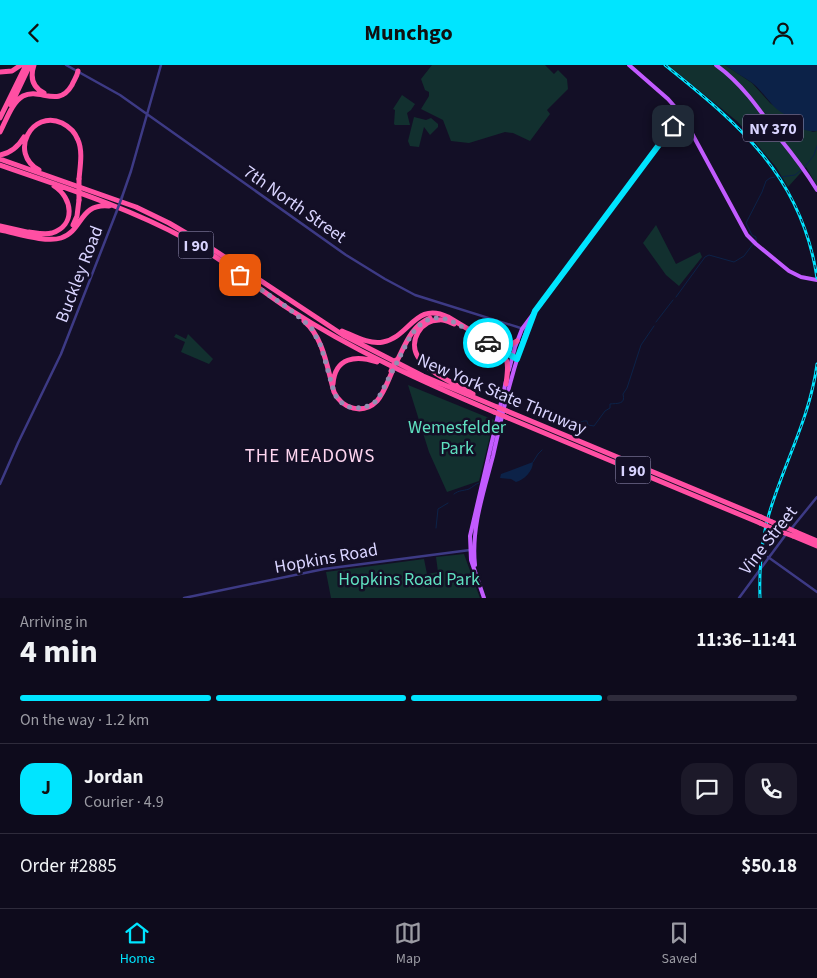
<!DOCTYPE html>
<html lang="en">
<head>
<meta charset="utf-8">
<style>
  body { margin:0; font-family:"Source Sans 3",sans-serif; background:#1c1929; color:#f1f3f6; height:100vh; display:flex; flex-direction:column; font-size:19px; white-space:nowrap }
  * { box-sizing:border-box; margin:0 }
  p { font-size:16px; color:#9b9ba3 }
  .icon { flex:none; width:28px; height:28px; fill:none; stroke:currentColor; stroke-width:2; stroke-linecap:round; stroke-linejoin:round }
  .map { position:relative; height:533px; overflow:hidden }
  .details { display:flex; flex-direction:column; background:#0e0b1c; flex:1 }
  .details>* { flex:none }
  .pin { position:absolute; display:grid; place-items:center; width:42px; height:42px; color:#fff; margin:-21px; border-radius:10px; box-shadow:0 2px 8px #0006 }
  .courier { position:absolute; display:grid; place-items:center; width:50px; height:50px; margin:-25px; border:4px solid #00e5ff; border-radius:50%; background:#fff; color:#222; box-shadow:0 1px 6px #0007 }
  .overview em { font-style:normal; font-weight:700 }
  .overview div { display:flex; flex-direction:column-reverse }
  .overview { display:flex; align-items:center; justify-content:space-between; height:85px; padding:0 20px }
  h1 { font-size:32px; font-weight:700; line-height:38px }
  .bar { display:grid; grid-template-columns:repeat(4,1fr); gap:8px 5px; align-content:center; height:60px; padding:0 20px }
  .bar i { height:6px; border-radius:4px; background:#2e2b3b }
  .bar .selected { background:#00e5ff }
  .bar p { grid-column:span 4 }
  .line { display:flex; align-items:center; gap:12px; padding:0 20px; border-top:1px solid #2e2b3b }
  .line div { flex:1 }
  .round { display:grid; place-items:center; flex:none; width:52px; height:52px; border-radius:15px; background:#1c1929 }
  header { display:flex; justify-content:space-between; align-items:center; height:65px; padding:0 20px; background:#00e5ff; color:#111; font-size:22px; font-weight:700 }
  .dock { display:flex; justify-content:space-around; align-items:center; height:70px; border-top:1px solid #2e2b3b; background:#0e0b1c; font-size:14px; color:#9b9ba3 }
  .dock a { display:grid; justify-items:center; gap:2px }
  .dock .selected { color:#00e5ff }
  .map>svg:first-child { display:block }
  .green { fill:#12302f }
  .water { fill:#0c2248 }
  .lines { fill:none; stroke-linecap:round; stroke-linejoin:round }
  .stream { stroke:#0c2248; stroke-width:1 }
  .minor { stroke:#3d3a85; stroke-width:2.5 }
  .major { stroke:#c25bff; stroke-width:4 }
  .highway { stroke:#ff4fa3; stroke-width:5 }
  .rail-casing { stroke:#00e5ff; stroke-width:3 }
  .rail { stroke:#130f26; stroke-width:1; stroke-dasharray:4; stroke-linecap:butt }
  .minor-bridge { stroke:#3d3a85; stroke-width:2.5 }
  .highway-bridge { stroke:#ff4fa3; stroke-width:5 }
  .done { stroke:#948fb3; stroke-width:5; stroke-dasharray:0 9 }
  .route { stroke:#00e5ff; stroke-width:6 }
  .labels { text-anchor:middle; stroke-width:5; stroke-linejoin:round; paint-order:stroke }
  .shield { fill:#130f26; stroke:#9e99be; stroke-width:1 }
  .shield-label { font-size:16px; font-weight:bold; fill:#d9d4ff }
  .street-label { font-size:18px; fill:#d9d4ff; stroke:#130f26 }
  .park-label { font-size:18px; fill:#5fe0c0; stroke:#130f26 }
  .neighbourhood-label { font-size:19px; letter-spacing:1px; fill:#ffd6f0; stroke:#130f26 }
</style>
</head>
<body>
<header><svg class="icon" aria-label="back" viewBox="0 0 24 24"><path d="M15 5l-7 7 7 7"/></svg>Munchgo<svg class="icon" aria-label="person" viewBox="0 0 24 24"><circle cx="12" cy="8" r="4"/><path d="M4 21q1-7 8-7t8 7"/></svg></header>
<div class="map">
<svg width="817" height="533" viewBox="0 0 817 533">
  <rect width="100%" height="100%" fill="#130f26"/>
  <!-- green -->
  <path class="green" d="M432,0h113l9,9 4,-4 9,9 1,10 -21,21 3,4 -20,27 -17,-8 -8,-1 -36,11 -18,-2 -8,-21 -22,-11 8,-13v-4l-4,-2 -4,-11z
    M668,0h57l27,18 18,20 19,13 4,7 20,9 4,-1v55l-11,-19 -18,20 -12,-20 -38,-45z
    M402,30l13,9 -4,6 -4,3 3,12h-15l-1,-1 1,-14 -2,-1z
    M414,52l12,3 5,-2 7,6v3l-8,8 -6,-8 -5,20 -9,-1 -2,-5z
    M656,160l20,39 24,-12 2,5 -23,29 -13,-11 -23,-32z
    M176,269l10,5 2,-5 25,25 -4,5 -28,-12 4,-10 -11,-5z
    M408,320l86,35 -15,61 -32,11 -18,-40z
    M464,489l16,44h-149l-5,-26 98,-13 3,15 11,-2 -2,-15z"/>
  <!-- water -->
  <path class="water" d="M725,0h92v66c-13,1 -22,-4 -28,-15 -17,-5 -24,-24 -38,-34 -8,-5 -17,-11 -26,-17z
    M533,397c0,9 -9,18 -17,20l-5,-3 -11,-1 1,-4z"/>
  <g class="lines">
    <!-- stream -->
    <path class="stream" d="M804,103l10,-13 3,-9
      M781,112l14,-2 6,-5
      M756,176v-4l-4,-2 -6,-12 16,-31 4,-11 4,-3 5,-1
      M676,232l29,-40 4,-2 25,7 10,-6 9,-12
      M656,257l17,-22
      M573,365c3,-5 8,-10 14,-9l1,4 6,1 11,-15 5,-3v-4c7,-1 16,1 13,-10l4,-6 14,-43 13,-19
      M533,397l5,-8 4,-4
      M454,429c5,-4 9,-3 15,-5 4,-2 6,-5 10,-6
      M436,463l2,-19 10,-6"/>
    <!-- minor -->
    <path class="minor" d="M66,0l54,30 226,160 39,24 30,16 112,35
      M122,132l9,-26 30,-106
      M0,419l18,-41 43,-89 55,-141
      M791,464l26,-32
      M768,492l49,35
      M184,533l140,-29 146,-19
      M739,533l48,-65"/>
    <!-- major -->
    <path class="major" d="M629,0l39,34 14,16 65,120 9,9 33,27 12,6 16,3
      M716,0c27,19 46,48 65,75 13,16 25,32 36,50
      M509,305l6,-23 7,-18 160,-215
      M475,500c-4,-37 9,-74 18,-109 10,-45 20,-91 37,-134
      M484,533l-13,-38 -1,-24 36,-155"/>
    <!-- highway -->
    <path class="highway" d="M34,0c-4,12 -2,22 10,28
      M0,7l12,-1 9,-6
      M11,40l19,-40
      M0,53l26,-53
      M0,67c6,-11 12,-30 23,-36 17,-9 35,13 49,-11 2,-5 5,-8 6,-14
      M0,90c11,-2 18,-8 24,-18
      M0,94l136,48 33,16 39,23 135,89 80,41 74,31
      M0,100c63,22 127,42 186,74 36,19 68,47 103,70 65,42 134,73 205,103
      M39,105c-31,-17 -7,-61 23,-47 8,4 13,9 16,17 5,11 2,27 1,39
      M73,160l4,-9 2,-16
      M0,161l31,7
      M0,165c16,3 46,13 61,8 22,-7 18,-35 48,-32
      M29,167c7,1 16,3 23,1 24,-8 21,-35 2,-47
      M304,256c20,17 23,47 30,71 8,17 29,23 43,9 7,-8 11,-20 15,-29
      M454,259c-5,-2 -10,-5 -15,-4 -18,0 -31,21 -21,37 9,15 39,28 55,37
      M342,266c12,5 28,14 41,11 27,-5 32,-41 65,-25l65,39
      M492,281c18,14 17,15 14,38
      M499,281l8,1 10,-6
      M397,296c8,-16 15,-36 33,-43
      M333,319c2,-27 23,-29 44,-22
      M507,346l254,106
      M506,352l254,106
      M772,457l13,5
      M771,463l11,4
      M796,467l21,9
      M793,471l24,10"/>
    <!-- rail casing -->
    <g class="rail-casing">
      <path id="rail" d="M665,0c75,60 137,112 152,213
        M760,533c-1,-29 1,-56 9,-84 15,-51 41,-96 48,-150"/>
    </g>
    <!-- rail -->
    <use href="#rail" class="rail"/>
    <!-- minor-bridge -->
    <path class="minor-bridge" d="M116,148l6,-16"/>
    <!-- highway-bridge -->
    <path class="highway-bridge" d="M79,135v-21
      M391,306l5,-11
      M497,342l10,4
      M494,347l12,5
      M761,452l11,5
      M760,458l11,5
      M785,462l11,5
      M782,467l11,4"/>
  </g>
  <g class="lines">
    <!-- done -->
    <path class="done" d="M240,210l48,33 23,19 10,19 13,46 4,8 10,7 16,1 13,-7 33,-64c24,-38 50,-10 78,6"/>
    <!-- route -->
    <path class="route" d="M488,278l29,16 18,-48 138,-185"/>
  </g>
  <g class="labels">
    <!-- shield labels -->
    <g class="shield">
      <rect x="743" y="49.5" width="60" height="27" rx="4"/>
      <rect x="178.5" y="166.5" width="35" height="27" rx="4"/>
      <rect x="615.5" y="391.5" width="35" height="27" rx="4"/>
    </g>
    <g class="shield-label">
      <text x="773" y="69">NY 370</text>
      <text x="196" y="186">I 90</text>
      <text x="633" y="411">I 90</text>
    </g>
    <!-- street labels -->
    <g class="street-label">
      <text transform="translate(295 139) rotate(35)" y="6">7th North Street</text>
      <text transform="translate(79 209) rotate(-69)" y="6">Buckley Road</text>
      <text transform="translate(502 329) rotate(23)" y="6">New York State Thruway</text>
      <text transform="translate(768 475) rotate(-52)" y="6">Vine Street</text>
      <text transform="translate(326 493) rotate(-10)" y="6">Hopkins Road</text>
    </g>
    <!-- park labels -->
    <g class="park-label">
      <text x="457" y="368">Wemesfelder<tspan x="457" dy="21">Park</tspan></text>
      <text x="409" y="520">Hopkins Road Park</text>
    </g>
    <!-- neighbourhood labels -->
    <g class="neighbourhood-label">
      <text x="310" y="397">THE MEADOWS</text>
    </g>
  </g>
</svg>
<div class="pin" style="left:240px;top:210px;background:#ea580c"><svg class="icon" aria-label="bag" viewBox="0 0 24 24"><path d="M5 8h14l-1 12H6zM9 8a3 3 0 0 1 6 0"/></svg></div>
<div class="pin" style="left:673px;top:61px;background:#1f2937"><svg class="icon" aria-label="home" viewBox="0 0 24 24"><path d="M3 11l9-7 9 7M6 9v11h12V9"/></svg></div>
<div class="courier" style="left:488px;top:278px"><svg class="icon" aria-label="car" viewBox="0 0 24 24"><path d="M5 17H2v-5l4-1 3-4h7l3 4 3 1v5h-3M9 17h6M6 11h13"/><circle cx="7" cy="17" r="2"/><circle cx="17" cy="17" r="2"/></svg></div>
</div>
<section class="details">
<div class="overview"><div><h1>4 min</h1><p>Arriving in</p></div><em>11:36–11:41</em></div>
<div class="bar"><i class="selected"></i><i class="selected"></i><i class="selected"></i><i></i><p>On the way · 1.2 km</p></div>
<div class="line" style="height:90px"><b class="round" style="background:#00e5ff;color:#111">J</b><div><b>Jordan</b><p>Courier · 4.9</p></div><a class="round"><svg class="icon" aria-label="chat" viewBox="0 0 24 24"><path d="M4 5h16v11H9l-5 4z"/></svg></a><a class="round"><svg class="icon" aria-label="phone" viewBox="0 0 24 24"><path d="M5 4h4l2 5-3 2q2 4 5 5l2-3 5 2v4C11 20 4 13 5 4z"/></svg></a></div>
<div class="line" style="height:65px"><div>Order #2885</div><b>$50.18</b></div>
</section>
<nav class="dock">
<a class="selected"><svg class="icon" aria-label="home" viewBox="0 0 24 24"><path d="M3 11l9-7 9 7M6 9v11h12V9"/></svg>Home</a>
<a><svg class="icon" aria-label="map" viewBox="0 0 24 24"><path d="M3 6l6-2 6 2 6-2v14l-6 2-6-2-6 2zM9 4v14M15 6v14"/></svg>Map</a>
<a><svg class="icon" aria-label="saved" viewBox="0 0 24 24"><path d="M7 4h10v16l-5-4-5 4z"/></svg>Saved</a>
</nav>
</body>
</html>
